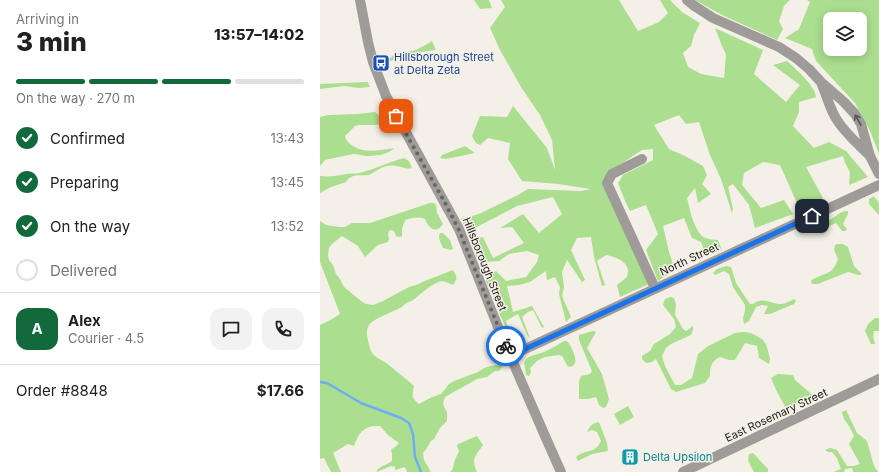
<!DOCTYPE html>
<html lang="en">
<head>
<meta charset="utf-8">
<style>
  body { margin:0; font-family:Inter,sans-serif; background:#f2f2f2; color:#202124; height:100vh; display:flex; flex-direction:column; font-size:15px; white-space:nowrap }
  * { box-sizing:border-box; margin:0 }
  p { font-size:13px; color:#757577 }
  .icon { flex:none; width:22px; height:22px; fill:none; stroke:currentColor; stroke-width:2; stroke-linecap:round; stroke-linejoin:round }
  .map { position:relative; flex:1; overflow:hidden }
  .drawer { display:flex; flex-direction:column; background:#fff; width:320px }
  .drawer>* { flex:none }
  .fabs { position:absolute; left:503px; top:12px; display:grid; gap:8px }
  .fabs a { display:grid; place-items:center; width:44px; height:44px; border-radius:8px; background:#fff; box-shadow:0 2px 10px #0003; font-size:20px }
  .pin { position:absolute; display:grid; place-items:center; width:34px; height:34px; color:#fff; margin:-17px; border-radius:8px; box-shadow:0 2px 6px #0006 }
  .courier { position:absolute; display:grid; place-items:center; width:40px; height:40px; margin:-20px; border:3px solid #1a73e8; border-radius:50%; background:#fff; color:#222; box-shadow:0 1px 5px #0007 }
  .head em { font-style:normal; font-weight:800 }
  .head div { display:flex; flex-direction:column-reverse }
  .head { display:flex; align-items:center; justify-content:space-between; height:68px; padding:0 16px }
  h1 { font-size:26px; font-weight:800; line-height:30px }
  .bar { display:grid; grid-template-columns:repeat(4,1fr); gap:6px 4px; align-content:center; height:48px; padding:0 16px }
  .bar i { height:5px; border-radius:3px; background:#e0e0e0 }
  .bar .on { background:#126a3c }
  .bar p { grid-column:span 4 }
  .line { display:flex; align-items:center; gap:10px; padding:0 16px; border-top:1px solid #e0e0e0 }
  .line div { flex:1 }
  .round { display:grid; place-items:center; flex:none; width:42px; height:42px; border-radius:12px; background:#f2f2f2 }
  ol { padding:0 16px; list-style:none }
  li { display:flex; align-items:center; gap:12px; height:44px }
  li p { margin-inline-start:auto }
  li .icon { padding:4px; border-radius:50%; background:#126a3c; color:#fff; stroke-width:4 }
  li:last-child { color:#757577 }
  li i { width:22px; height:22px; border:2px solid #e0e0e0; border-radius:50% }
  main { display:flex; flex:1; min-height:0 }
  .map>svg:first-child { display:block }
  .green { fill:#abde8f; fill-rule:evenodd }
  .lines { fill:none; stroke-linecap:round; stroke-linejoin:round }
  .stream { stroke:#6eaef4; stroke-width:2.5 }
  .minor { stroke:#9e9b98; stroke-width:10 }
  .tertiary { stroke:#9e9b98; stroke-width:10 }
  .oneway { stroke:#575552 }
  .done { stroke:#686661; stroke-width:4; stroke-dasharray:0 7.2 }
  .route { stroke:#1a73e8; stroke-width:5 }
  .labels { text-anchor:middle; stroke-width:3; stroke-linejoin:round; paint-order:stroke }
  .transit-label { font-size:11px; fill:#164399; stroke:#f4f0e7; text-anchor:start }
  .street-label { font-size:11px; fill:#1d1c19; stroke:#f4f0e7 }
  .culture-label { font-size:11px; fill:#0d838f; stroke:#f4f0e7; text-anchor:start }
</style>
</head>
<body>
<main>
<section class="drawer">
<div class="head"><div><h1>3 min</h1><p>Arriving in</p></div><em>13:57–14:02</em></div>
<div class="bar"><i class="on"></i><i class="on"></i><i class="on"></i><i></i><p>On the way · 270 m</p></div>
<ol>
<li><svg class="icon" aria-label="check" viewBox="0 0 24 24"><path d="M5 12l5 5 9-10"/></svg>Confirmed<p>13:43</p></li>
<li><svg class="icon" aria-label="check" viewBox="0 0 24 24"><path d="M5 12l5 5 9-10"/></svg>Preparing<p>13:45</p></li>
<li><svg class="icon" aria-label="check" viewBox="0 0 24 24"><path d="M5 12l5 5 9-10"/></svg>On the way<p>13:52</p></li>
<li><i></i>Delivered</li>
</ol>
<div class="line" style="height:72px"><b class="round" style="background:#126a3c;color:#fff">A</b><div><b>Alex</b><p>Courier · 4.5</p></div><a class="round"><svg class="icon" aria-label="chat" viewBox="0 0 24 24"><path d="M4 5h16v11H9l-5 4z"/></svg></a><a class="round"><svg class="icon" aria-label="phone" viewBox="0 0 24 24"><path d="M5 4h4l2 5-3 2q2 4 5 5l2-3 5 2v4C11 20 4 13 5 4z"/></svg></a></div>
<div class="line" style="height:52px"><div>Order #8848</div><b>$17.66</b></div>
</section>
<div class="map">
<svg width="559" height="472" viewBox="0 0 559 472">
  <rect width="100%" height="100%" fill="#f4f0e7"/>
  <!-- green -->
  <path class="green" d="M154,0h15l3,8 -12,1z
    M181,0h118l19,31 21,-9 9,-9 -8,-13h10l12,12 18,11 -6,12 -3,11 -8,7 5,14 13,7 23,4 2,-24 -4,-8 -7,-18 48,22 -9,24 32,28 14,-17 -27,-20 14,-4c8,7 29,26 29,36l-17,5v10l-6,14 21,22 15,-6 17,9 22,26 -19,8 1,-13 -5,-9 -2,-7 -37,11 17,31 -22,14 -21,-47 -17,-3 -19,11 -2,12 19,23 23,-8 9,14 -38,14 -6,-23 -16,-21 -5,3 5,22 -1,4 -11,-34 -11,-24 -11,-33 -13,2 -7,-9 -25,10 15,24 16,7 18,10 4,9 -5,9 9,10 -13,9 -3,-15 -8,10c3,11 7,34 18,40 4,1 9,2 13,2l4,10 -16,6 -5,-14 -9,-4 -8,-20 -21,8 6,26 6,18 -17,11 -12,-31 12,-16 -12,-29 -16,6 -5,-10 -7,-18 5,-8 30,-15v-11l-11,1 -33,22 -3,5 43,107 -29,13 -3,-12 10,-8c0,-2 1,-4 1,-7 -2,-10 -13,-13 -22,-15l-9,6 8,24 -3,1 -8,-29 -3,-20 -14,1 -6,12 14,30 -3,2 -15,-22 -5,12 2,15 -2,9 9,21 -5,5 -7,-28 1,-7 -5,-10 -8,3 -1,-9 -16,11 -11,3 -12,1 6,26 19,-6 12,21 -2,1 -9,-18 -5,2 -6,5 8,21 -3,-3 -9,-21 -12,7 3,9 -1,2 -8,-17 -2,-7 6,-5 -5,-11 -8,2 -6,-15 11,-8 10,10 20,-4 11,-15 2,-7 -12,-4 -18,3 -10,7 -12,1 -5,-2 -4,1 -8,-20 3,-3 10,-1 10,21 31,-15 -12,-16 -12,1 23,-14 16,19 23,-19 -9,-17 -36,9 -50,26 -6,-13 18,-5 39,-19 10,-6 53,2 10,-2 -33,-5 -36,-3 -14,-22 2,-16 -22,-5 -8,7 -4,-2 -4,-7 8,-20 27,1 6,-11 34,42 8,22 -3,-30 -12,-25 -19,-28 -21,-37 -10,-22 15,-21z
    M375,0h95l-6,6 -5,15 4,8 -6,11 -55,-25z
    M487,0h72v154l-9,-23 -15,-28 -39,-42 -4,-12 -27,-11 14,-9 11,-27zM510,19h30v30h-30z
    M112,41l4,9 -30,4 -8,5 -9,2c3,-9 14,-8 23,-10 7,-2 14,-6 20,-10z
    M48,82l2,5 -11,1 -15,-2 -24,3v-5z
    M55,112l11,10 -10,3h-17l-4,1 -10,10c1,5 4,7 8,10 12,8 27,4 41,2 -6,7 -19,8 -28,8 -5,-1 -9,-2 -13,-2l-28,6 -5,6v-49l8,-2 30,-1z
    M145,146l10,7 -29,6 -6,-1 2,-3z
    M84,158l5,3 3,7c-6,2 -10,-2 -16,-2 -11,-2 -17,4 -27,9 -8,1 -18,-2 -23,7l-15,5 -11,6v-17c6,1 15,0 21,-1 6,-2 13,-1 19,-2 15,-4 29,-11 44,-15z
    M554,196l5,7v12l-10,-11v-5z
    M110,203h4l2,2 1,8 6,11c-7,10 -14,5 -18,-5 -6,-3 -13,-1 -20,1l-3,9v7l-3,1 -3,-1 -2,-5 -3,-1 -2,1 -1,3 1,5 -1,3 -10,3 -13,12 -7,-11 -16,-10 -10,8 -3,4 -1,7 1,5 4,5 3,9 4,5 4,8 17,14 5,3 7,1 10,-4 26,-14 10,-3 3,-2 31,-12c4,7 5,8 0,15 -5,-2 -10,-5 -15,-3 -9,4 -17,12 -25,18 -3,2 -6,2 -8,4 -4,3 -1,2 -5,4 -7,4 -29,11 -32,19 -3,6 1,18 3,24 4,8 13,9 19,15 8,6 16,13 24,20 -2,10 -3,11 5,18l11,-6 11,-4 8,-10 5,-3 24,-9 6,-4 6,-2 14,-2 -5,7h-4l-8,6 -10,2 -32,18 -2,6 1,4 3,5v9l-7,7 -6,11 -3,2 -4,7 -4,5 1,7 7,12h-24l-2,-5 -10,3v-3l-4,-1 -14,6v-2c5,-5 10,-5 15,-9v-7l-1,-5 3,-1 5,-5 -11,-8 -8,-9c-16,-1 -21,6 -26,20l-6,-2 -15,9 8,19h-10l-7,-14 -4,1v-134l14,-7 6,-4 -20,-52v-41l6,4 13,2h6l7,-4h18z
    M525,211h3v3l-5,10 4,5 -2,2h-3l-6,-8 -14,6 -1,-3 19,-13z
    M120,233h3l7,7 3,9 -3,1 -7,-2c-2,-5 -6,-10 -3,-15z
    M518,244h5l5,3 6,19 8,8 -3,1 -11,-3 -30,12h-6l-1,-3c3,-3 5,-3 9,-5 11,-4 14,-6 18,-17l-4,-9 1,-5z
    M406,266l5,1 5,16 14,21h3c9,-8 18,0 28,0 4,0 9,-3 13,-5l2,2 -2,3 -24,10h-6l4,-8 -6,-1 -6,2 -7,14 -5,3 -1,-6 2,-7v-6l-12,-18 -4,-13 -5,-3 -9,4 -2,-2 4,-4z
    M351,297l3,1 2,6 -1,11 8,14 3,2 7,-5v4l-2,5 -20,9 -5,4 -4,8 3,10 10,19h6l11,-7 6,-24 10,-8 27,-13 9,-1 7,1 11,6 4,5 2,7 2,8 -1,5 -10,-6 -2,-12 -12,-3 -10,17h-6l-9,-3c-9,4 -10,10 -10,19l-5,7 -29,9 -5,-3 -15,-30 -4,3 -6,1 -4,-4v-3l8,-5 4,-7 16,-10 6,-7 -2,-8 -11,-14 2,-6z
    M555,318h4v13h-5l-1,5 2,8h-4l-6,-13 3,-7z
    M273,331l3,1 -9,16 15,26 7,25 -3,8 -3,1 -4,-3 -3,-8 -8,2h-9v-17l2,-6 9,-2 2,-3 -13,-31v-5z
    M244,341h3c5,6 15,25 2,26l-2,-2 -5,-9 -3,-1 -14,2 -8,4 -7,7 1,4 -2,4 -3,-1 -2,-12c3,-9 15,-8 22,-12 6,-3 12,-6 18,-10z
    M458,374l15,1 2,5 20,17 -29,11 -9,-16 -6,-14z
    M308,406l6,11 -14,8 -6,-11z
    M526,410l11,23 10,8 7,25 4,6h-25l-1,-4 -7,1 -1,3h-11l8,-3 -4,-11 -5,-6h-4l-3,-2 5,-2 7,2 10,16h7l6,-2 -11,-20 5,-8 -5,-10 -5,-7 -2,-7z
    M279,422l8,21 1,8 -16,3 -14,7 -2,-4c9,-8 20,-3 25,-16l-4,-9 -5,-2 -5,2c3,-6 5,-9 12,-10z
    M157,436l6,9c-8,12 -12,13 -6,27h-27c5,-4 3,-7 5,-12 1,-3 3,-6 4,-9l-2,-5 1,-2z
    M433,453l15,16v3h-14l-6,-11 1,-7z"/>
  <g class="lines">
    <!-- stream -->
    <path class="stream" d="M0,382l7,1 34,20 40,15 8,5 4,11 2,23 6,15"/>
    <!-- minor -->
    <path class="minor" d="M367,0l6,5 20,13 66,29 17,11 13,11 12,13 23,20 11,12 6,10 9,32 9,18
      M502,85c5,11 8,25 15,35 8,13 21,24 32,35
      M322,159l-30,15 -5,9 48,105
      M190,356l369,-171
      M363,472l196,-93"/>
    <!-- tertiary -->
    <path class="tertiary" d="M40,0l8,42 5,20 13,34 73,133 43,108 43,99 16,36"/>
  </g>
  <!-- one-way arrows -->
  <defs><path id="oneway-shaft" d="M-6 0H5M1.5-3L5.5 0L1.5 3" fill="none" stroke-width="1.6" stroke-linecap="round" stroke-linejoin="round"/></defs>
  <use class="oneway" href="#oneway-shaft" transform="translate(538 120) rotate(-119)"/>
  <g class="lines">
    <!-- done -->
    <path class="done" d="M76,116l48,85 15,29 47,116"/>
    <!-- route -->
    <path class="route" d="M186,346l4,10 302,-140"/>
  </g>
  <!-- icons -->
  <defs>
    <g id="bus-square" transform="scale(0.9)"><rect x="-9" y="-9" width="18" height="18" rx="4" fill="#1a4fb4" stroke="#f4f0e7"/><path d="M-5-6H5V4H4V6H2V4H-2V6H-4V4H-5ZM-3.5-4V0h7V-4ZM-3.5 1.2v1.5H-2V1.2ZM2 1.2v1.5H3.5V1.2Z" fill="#fff"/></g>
    <g id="building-square" transform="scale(0.9)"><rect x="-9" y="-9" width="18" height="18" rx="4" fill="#0f9aa8" stroke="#f4f0e7"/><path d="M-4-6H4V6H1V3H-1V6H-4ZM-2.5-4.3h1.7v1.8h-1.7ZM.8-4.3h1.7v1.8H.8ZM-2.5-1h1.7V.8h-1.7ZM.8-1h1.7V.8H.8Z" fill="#fff"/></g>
  </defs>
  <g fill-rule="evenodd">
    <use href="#bus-square" x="61" y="63"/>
    <use href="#building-square" x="310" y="457"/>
  </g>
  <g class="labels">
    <!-- transit labels -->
    <g class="transit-label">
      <text x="74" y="61">Hillsborough Street<tspan x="74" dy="13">at Delta Zeta</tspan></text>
    </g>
    <!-- street labels -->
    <g class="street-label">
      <text transform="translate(369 259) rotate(-25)" y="4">North Street</text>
      <text transform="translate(165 264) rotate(68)" y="4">Hillsborough Street</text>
      <text transform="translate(456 415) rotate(-25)" y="4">East Rosemary Street</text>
    </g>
    <!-- culture labels -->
    <g class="culture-label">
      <text x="323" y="461">Delta Upsilon</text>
    </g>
  </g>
</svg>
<div class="fabs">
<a><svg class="icon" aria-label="layers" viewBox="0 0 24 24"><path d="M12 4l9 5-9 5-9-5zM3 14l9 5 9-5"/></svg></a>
</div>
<div class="pin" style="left:76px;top:116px;background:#ea580c"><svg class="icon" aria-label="bag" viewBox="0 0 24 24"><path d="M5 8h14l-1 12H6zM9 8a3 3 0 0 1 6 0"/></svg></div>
<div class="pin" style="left:492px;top:216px;background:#1f2937"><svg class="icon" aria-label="home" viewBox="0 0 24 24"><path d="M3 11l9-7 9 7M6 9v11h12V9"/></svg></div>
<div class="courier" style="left:186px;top:346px"><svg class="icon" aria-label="bike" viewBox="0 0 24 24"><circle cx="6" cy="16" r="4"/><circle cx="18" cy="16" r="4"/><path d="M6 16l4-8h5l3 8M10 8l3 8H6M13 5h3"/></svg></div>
</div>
</main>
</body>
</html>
